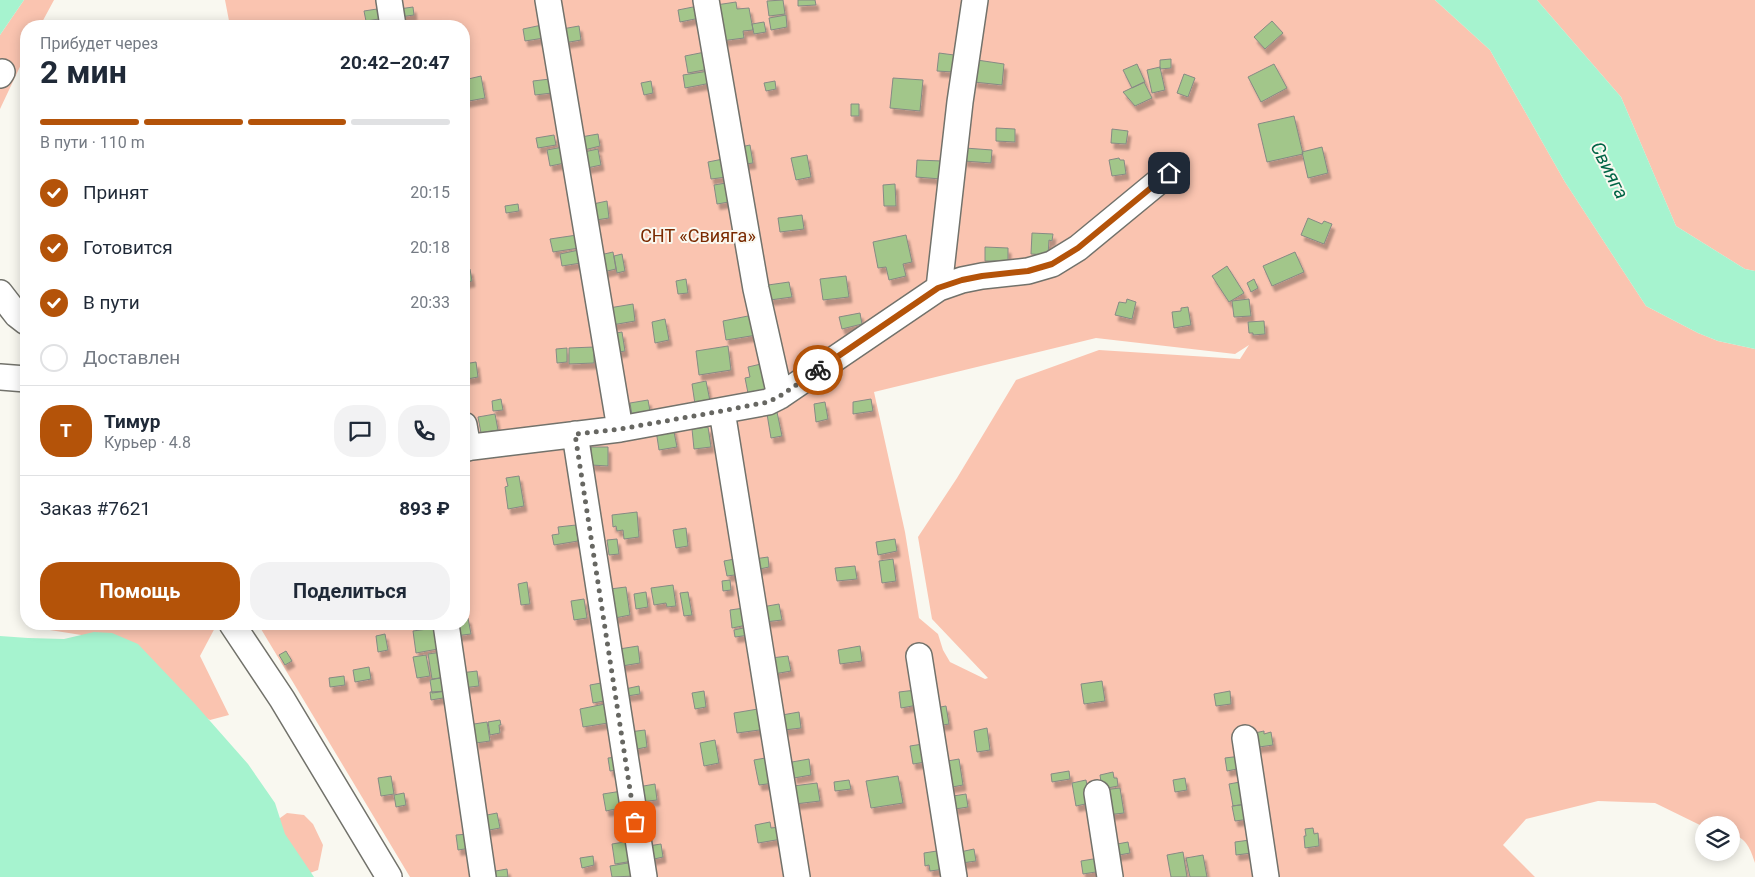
<!DOCTYPE html>
<html lang="ru">
<head>
<meta charset="utf-8">
<style>
  body { margin:0; font-family:Roboto,sans-serif; background:#f2f2f3; color:#1f2937; height:100vh; display:flex; flex-direction:column; font-size:19px; white-space:nowrap }
  * { box-sizing:border-box; margin:0 }
  p { font-size:16px; color:#747a83 }
  .icon { flex:none; width:28px; height:28px; fill:none; stroke:currentColor; stroke-width:2; stroke-linecap:round; stroke-linejoin:round }
  .map { position:relative; flex:1; overflow:hidden }
  .side { position:absolute; left:20px; top:20px; width:450px; height:610px; display:flex; flex-direction:column; background:#fff; border-radius:20px; box-shadow:0 2px 12px #0003 }
  .side>* { flex:none }
  .tools { position:absolute; left:1695px; top:816px; display:grid; gap:10px }
  .tools a { display:grid; place-items:center; width:45px; height:45px; border-radius:50%; background:#fff; box-shadow:0 2px 12px #0003; font-size:25px }
  .pin { position:absolute; display:grid; place-items:center; width:42px; height:42px; color:#fff; margin:-21px; border-radius:10px; box-shadow:0 2px 8px #0006 }
  .courier { position:absolute; display:grid; place-items:center; width:50px; height:50px; margin:-25px; border:4px solid #b45309; border-radius:50%; background:#fff; color:#222; box-shadow:0 1px 6px #0007 }
  .head em { font-style:normal; font-weight:700 }
  .head div { display:flex; flex-direction:column-reverse }
  .head { display:flex; align-items:center; justify-content:space-between; height:85px; padding:0 20px }
  h1 { font-size:32px; font-weight:700; line-height:38px }
  .bar { display:grid; grid-template-columns:repeat(4,1fr); gap:8px 5px; align-content:center; height:60px; padding:0 20px }
  .bar i { height:6px; border-radius:4px; background:#e0e1e3 }
  .bar .current { background:#b45309 }
  .bar p { grid-column:span 4 }
  .line { display:flex; align-items:center; gap:12px; padding:0 20px; border-top:1px solid #e0e1e3 }
  .line div { flex:1 }
  .round { display:grid; place-items:center; flex:none; width:52px; height:52px; border-radius:20px; background:#f2f2f3 }
  ol { padding:0 20px; list-style:none }
  li { display:flex; align-items:center; gap:15px; height:55px }
  li p { margin-inline-start:auto }
  li .icon { padding:5px; border-radius:50%; background:#b45309; color:#fff; stroke-width:4 }
  li:last-child { color:#747a83 }
  li i { width:28px; height:28px; border:2px solid #e0e1e3; border-radius:50% }
  .button { display:flex; gap:10px; margin-top:auto; padding:10px 20px }
  .button a { flex:1; height:58px; border-radius:20px; background:#b45309; color:#fff; font-size:20px; font-weight:700; line-height:58px; text-align:center }
  .button a+a { background:#f2f2f3; color:#1f2937 }
  .map>svg:first-child { display:block }
  .green { fill:#fac4b0; fill-rule:evenodd }
  .water { fill:#a6f3cf }
  .building { fill:#a2c68a; stroke:#868a84; filter:url(#shadow) }
  .lines { fill:none; stroke-linecap:round; stroke-linejoin:round }
  .minor-casing { stroke:#72726b; stroke-width:28 }
  .minor { stroke:#fff; stroke-width:25 }
  .done { stroke:#676762; stroke-width:5; stroke-dasharray:0 9 }
  .route { stroke:#b45309; stroke-width:6 }
  .labels { text-anchor:middle; stroke-width:4; stroke-linejoin:round; paint-order:stroke }
  .park-label { font-size:18px; fill:#7a2a01; stroke:#f9f8f0 }
  .water-label { font-size:19px; font-style:italic; fill:#006546; stroke:#f9f8f0 }
</style>
</head>
<body>
<div class="map">
<svg width="1755" height="877" viewBox="0 0 1755 877">
  <defs>
    <filter id="shadow"><feDropShadow dx="3" dy="5.5" stdDeviation="1" flood-color="#0004"/></filter>
  </defs>
  <rect width="100%" height="100%" fill="#f9f8f0"/>
  <!-- green -->
  <path class="green" d="M24,0h30l-14,26h-14v28l-26,55v-74z
    M225,0h1210l55,50 75,132 81,124 52,27 20,8 37,8v514c-4,-13 -9,-26 -24,-29v-9h-27v2l-49,-24 -57,-2 -72,18 -23,26 32,32h-1125l-152,-253h206v-598h-234zM1096,338l139,16 14,-9 -9,14 -141,-9 -83,30 -59,98 -39,59 14,82 56,59 -3,1 -35,-17 -7,-12 -5,-16 -19,-16 -14,-86 -31,-140z
    M1537,0h218v271l-10,-2 -69,-43 -55,-129z
    M39,624h178l-17,32 29,59 -19,5 -45,-25 -71,-58 -57,-9z
    M287,813l17,2 9,9 10,21 -5,25 -8,3 -41,-47z"/>
  <!-- water -->
  <path class="water" d="M0,0h24l-24,35z
    M1435,0h102l84,97 55,129 69,43 10,2v78l-37,-8 -20,-8 -52,-27 -81,-124 -75,-132z
    M94,632l18,1 26,11 57,60 53,60 27,39 10,31 29,43h-314v-241l28,2 36,1z"/>
  <!-- building -->
  <path class="building" d="M783,0l2,14 -16,2 -2,-15z
    M798,0h17l1,5 -18,1z
    M736,2l1,7 12,-1 4,22 -10,1 1,7 -23,3 -5,-36z
    M698,6l2,12 -20,4 -2,-12z
    M413,7l1,8 -14,2 -1,-8z
    M377,9l2,10 -13,2 -2,-10z
    M786,15l1,12 -16,3 -2,-12z
    M1272,21l11,12 -18,16 -11,-12z
    M764,22l2,10 -12,2 -2,-10z
    M542,25l2,13 -19,3 -2,-12z
    M579,26l2,14 -17,3 -2,-14z
    M705,52l4,17 -21,4 -3,-17z
    M939,53l15,2 -1,17 -16,-1z
    M1171,59v9l-11,1v-9z
    M977,60l27,4 -2,21 -28,-3z
    M1137,64l8,18 -13,6 -9,-18z
    M1274,64l13,24 -26,14 -13,-25z
    M1160,67l5,23 -13,3 -5,-23z
    M709,71l2,12 -26,5 -2,-13z
    M1184,74l11,4 -7,19 -11,-4z
    M481,76l4,22 -21,4v-22z
    M893,78l30,2 -3,31 -30,-3z
    M550,79l2,14 -17,2 -2,-14z
    M651,81l2,12 -9,2 -3,-12z
    M775,81l1,8 -10,2 -2,-8z
    M1144,82l8,16 -17,8 -12,-14z
    M851,104h8v12h-8z
    M1294,116l9,38 -36,8 -9,-38z
    M996,128l19,1v13l-19,-1z
    M1112,129l16,2 -2,13 -15,-1z
    M598,134l2,12 -16,4 -3,-13z
    M554,135l2,10 -18,3 -2,-10z
    M750,145l3,18 -14,2 -3,-17z
    M568,146l2,16 -20,4 -3,-16z
    M1322,147l6,26 -20,5 -6,-26z
    M965,148l27,2 -1,13 -27,-2z
    M598,149l3,16 -14,3 -3,-16z
    M807,155l4,22 -15,3 -5,-22z
    M1119,158l1,2h4l2,14 -14,2 -3,-16z
    M723,159l4,18 -16,2 -3,-17z
    M917,160l25,1 -1,18 -25,-2z
    M726,183l3,19 -12,2 -3,-19z
    M895,184l1,22h-12l-1,-21z
    M607,201l2,17 -13,2 -3,-16z
    M518,204l1,7 -13,2 -1,-7z
    M802,215l2,14 -24,3 -2,-14z
    M1308,218l14,6 2,-3 8,3 -8,20 -23,-9z
    M1032,233l21,1 -1,7 -3,-1 -1,15 -17,-1z
    M577,235l2,13 -26,4 -3,-13z
    M906,235l6,27 -9,2 3,12 -17,4 -3,-13 -8,1 -5,-26z
    M985,247l23,1v13h-23z
    M579,250l2,13 -19,3 -2,-12z
    M613,252l3,17 -13,3 -3,-17z
    M1295,252l9,20 -32,14 -9,-20z
    M622,254l3,17 -8,2 -3,-17z
    M1227,266l17,27 -15,9 -17,-26z
    M470,269l2,12 -8,2v-13z
    M846,276l3,21 -26,3 -3,-21z
    M686,279l2,14 -10,1 -2,-13z
    M1254,279l4,9 -7,4 -4,-9z
    M789,282l3,15 -22,3 -2,-15z
    M1127,299l9,3 -4,17 -17,-4 4,-13 7,1z
    M1249,299l2,17 -17,1 -2,-16z
    M633,304l2,17 -23,4 -3,-17z
    M1188,307l3,18 -17,3 -2,-16 9,-1v-3z
    M860,313l2,11 -20,5 -3,-12z
    M753,315l4,20 -31,5 -3,-19z
    M665,319l4,21 -14,3 -3,-21z
    M1264,321l1,13 -12,1v-2h-4l-1,-11z
    M622,332l3,19 -11,2 -4,-19z
    M728,346l3,24 -32,5 -3,-24z
    M594,347v16l-25,1v-16z
    M567,348v14l-10,1 -1,-14z
    M476,362l2,15 -11,2 -3,-15z
    M761,364l4,26 -17,3 -3,-15 5,-1 -2,-10z
    M706,381l4,20 -15,3 -3,-20z
    M501,399l2,11 -10,1 -1,-10z
    M871,399l2,12 -20,3v-12z
    M648,400l2,11 -18,4 -2,-12z
    M825,402l3,17 -12,3 -2,-18z
    M777,412l5,24 -11,2 -4,-24z
    M495,414l3,16 -17,3 -3,-16z
    M673,427l4,20 -18,3 -3,-20z
    M708,427l3,20 -17,2 -2,-20z
    M591,447h17v19l-17,-1z
    M519,476l5,30 -16,3 -3,-22 3,-1 -2,-8z
    M637,512l2,25 -15,2 -1,-9 -6,1 -1,-5 -3,1 -1,-12z
    M576,525l2,16 -24,4 -2,-10 7,-1 -1,-7z
    M686,528l2,18 -12,2 -3,-18z
    M617,539l2,15 -10,1 -2,-15z
    M895,539l2,12 -19,4 -2,-13z
    M768,557l1,10 -14,3 -1,-11z
    M740,558l2,16 -15,2 -3,-15z
    M893,559l3,22 -14,2 -3,-22z
    M855,566l2,13 -20,2 -2,-13z
    M730,580l1,10 -8,1 -1,-10z
    M527,582l3,22 -9,1 -3,-21z
    M673,585l3,21 -9,1 -1,-4 -12,2 -3,-17z
    M626,587l4,28 -20,4v-30z
    M646,592l2,15 -12,2 -2,-15z
    M688,592l4,23 -8,1 -4,-23z
    M584,599l3,19 -13,2 -3,-19z
    M779,604l3,16 -17,2 -3,-15z
    M744,608l3,17 -15,3 -2,-18z
    M464,618h4l3,16 -16,2 -1,-12h10z
    M748,627l2,8 -15,2 -1,-7z
    M435,628l3,21 -22,4 -3,-22z
    M385,634l3,16 -10,2 -2,-16z
    M638,646l2,17 -24,4 -3,-17z
    M860,646l2,15 -22,3 -2,-14z
    M286,651l6,10 -7,4 -6,-10z
    M442,652l4,25 -14,2 -4,-25z
    M426,655l4,21 -13,2 -4,-21z
    M788,656l3,15 -17,3 -3,-16z
    M369,667l2,12 -16,3 -2,-12z
    M477,671l2,15 -17,2 -2,-15z
    M344,676l1,9 -15,2 -1,-9z
    M445,677l2,14 -15,2 -2,-13z
    M1102,681l3,20 -21,3 -3,-20z
    M601,683l3,18 -11,2 -3,-18z
    M639,686l1,8 -13,2 -2,-7z
    M916,690l2,15 -17,3 -2,-16z
    M447,691l2,6 -18,3 -1,-8z
    M704,691l2,16 -11,2 -3,-16z
    M1230,691l1,13 -15,2 -2,-12z
    M605,704l3,19 -25,4 -3,-18z
    M946,706l3,18 -12,2 -2,-18z
    M764,708l3,21 -30,4 -3,-20z
    M799,712l2,16 -17,2 -2,-15z
    M500,720l1,5h-2l1,8 -10,2 -2,-13z
    M487,722l3,19 -14,2 -2,-19z
    M987,728l3,22 -13,2 -3,-21z
    M645,730l2,17 -15,3 -3,-18z
    M1264,731v3l7,-2 2,13 -21,3 -2,-14z
    M715,740l4,23 -15,3 -4,-23z
    M923,744l3,18 -13,2 -3,-18z
    M1241,756l1,12 -15,3 -2,-13z
    M617,757l2,13 -9,1 -2,-13z
    M771,757l4,26 -16,2 -5,-25z
    M809,759l2,16 -17,3 -2,-16z
    M959,759l4,26 -16,3 -5,-26z
    M1069,771l1,8 -18,3 -1,-8z
    M1113,772l1,6h3l1,8 -16,3 -2,-14z
    M391,776l3,18 -13,2 -3,-18z
    M898,776l5,27 -32,5 -5,-27z
    M1185,778l2,12 -12,2 -2,-12z
    M849,780l2,9 -16,2 -1,-9z
    M1086,780l4,23 -14,3 -4,-23z
    M1240,782l7,22 -14,2 -4,-22z
    M817,783l3,18 -25,3 -2,-18z
    M655,784l2,16 -17,2 -2,-15z
    M1120,788l4,25 -17,2 -4,-25z
    M622,791l3,16 -19,4 -3,-17z
    M404,793l2,12 -10,2 -2,-12z
    M966,794l2,13 -13,2 -2,-13z
    M1247,804l3,15 -15,2 -3,-15z
    M497,813l3,15 -16,3 -2,-15z
    M770,822l1,6 9,-1 2,12 -24,4 -3,-18z
    M1313,828l1,6 4,-1 1,13 -14,2 -1,-12h2l-1,-7z
    M469,834l2,14 -13,2 -2,-15z
    M1250,840l2,13 -16,2 -1,-13z
    M630,841l3,20 -18,3 -3,-20z
    M1128,842l2,11 -16,3 -2,-11z
    M661,844l2,13 -13,3 -2,-14z
    M974,849l2,12 -14,2 -2,-11z
    M937,851l1,8 6,-1 1,11 -15,2 -1,-6 -4,1 -1,-13z
    M1183,852l4,25h-16l-4,-22z
    M1203,855l4,22h-17l-4,-19z
    M593,856l1,9 -12,3 -2,-10z
    M1099,858l3,13 -19,3 -2,-13z
    M634,862l2,14 -24,1 -2,-11z
    M507,869l1,8h-17l-1,-5z"/>
  <g class="lines">
    <!-- minor casing -->
    <g class="minor-casing">
      <path id="minor" d="M389,0l4,26
        M548,0l72,429
        M706,0l50,289 24,107
        M0,75l2,-3
        M939,288l21,-186 15,-102
        M0,293l17,22 9,7
        M0,377l26,2
        M722,411l75,466
        M464,425l4,23
        M575,434l69,443
        M464,448l156,-19 148,-27 12,-6 159,-108 23,-8 20,-4 46,-5 24,-7 26,-16 91,-75
        M232,624l50,75 107,178
        M446,624l37,253
        M919,656l35,221
        M1245,738l21,139
        M1097,793l13,84"/>
    </g>
    <!-- minor -->
    <use href="#minor" class="minor"/>
  </g>
  <g class="lines">
    <!-- done -->
    <path class="done" d="M635,822l-60,-388 45,-5 102,-18 46,-9 12,-6 38,-26"/>
    <!-- route -->
    <path class="route" d="M818,370l120,-82 24,-8 20,-4 46,-5 24,-7 26,-16 91,-75"/>
  </g>
  <g class="labels">
    <!-- park labels -->
    <g class="park-label">
      <text x="698" y="242">СНТ «Свияга»</text>
    </g>
    <!-- water labels -->
    <g class="water-label">
      <text transform="translate(1610 170) rotate(63)" y="7">Свияга</text>
    </g>
  </g>
</svg>
<div class="tools">
<a><svg class="icon" aria-label="layers" viewBox="0 0 24 24"><path d="M12 4l9 5-9 5-9-5zM3 14l9 5 9-5"/></svg></a>
</div>
<div class="pin" style="left:635px;top:822px;background:#ea580c"><svg class="icon" aria-label="bag" viewBox="0 0 24 24"><path d="M5 8h14l-1 12H6zM9 8a3 3 0 0 1 6 0"/></svg></div>
<div class="pin" style="left:1169px;top:173px;background:#1f2937"><svg class="icon" aria-label="home" viewBox="0 0 24 24"><path d="M3 11l9-7 9 7M6 9v11h12V9"/></svg></div>
<div class="courier" style="left:818px;top:370px"><svg class="icon" aria-label="bike" viewBox="0 0 24 24"><circle cx="6" cy="16" r="4"/><circle cx="18" cy="16" r="4"/><path d="M6 16l4-8h5l3 8M10 8l3 8H6M13 5h3"/></svg></div>
<section class="side">
<div class="head"><div><h1>2 мин</h1><p>Прибудет через</p></div><em>20:42–20:47</em></div>
<div class="bar"><i class="current"></i><i class="current"></i><i class="current"></i><i></i><p>В пути · 110 m</p></div>
<ol>
<li><svg class="icon" aria-label="check" viewBox="0 0 24 24"><path d="M5 12l5 5 9-10"/></svg>Принят<p>20:15</p></li>
<li><svg class="icon" aria-label="check" viewBox="0 0 24 24"><path d="M5 12l5 5 9-10"/></svg>Готовится<p>20:18</p></li>
<li><svg class="icon" aria-label="check" viewBox="0 0 24 24"><path d="M5 12l5 5 9-10"/></svg>В пути<p>20:33</p></li>
<li><i></i>Доставлен</li>
</ol>
<div class="line" style="height:90px"><b class="round" style="background:#b45309;color:#fff">Т</b><div><b>Тимур</b><p>Курьер · 4.8</p></div><a class="round"><svg class="icon" aria-label="chat" viewBox="0 0 24 24"><path d="M4 5h16v11H9l-5 4z"/></svg></a><a class="round"><svg class="icon" aria-label="phone" viewBox="0 0 24 24"><path d="M5 4h4l2 5-3 2q2 4 5 5l2-3 5 2v4C11 20 4 13 5 4z"/></svg></a></div>
<div class="line" style="height:65px"><div>Заказ #7621</div><b>893 ₽</b></div>
<div class="button"><a>Помощь</a><a>Поделиться</a></div>
</section>
</div>
</body>
</html>
